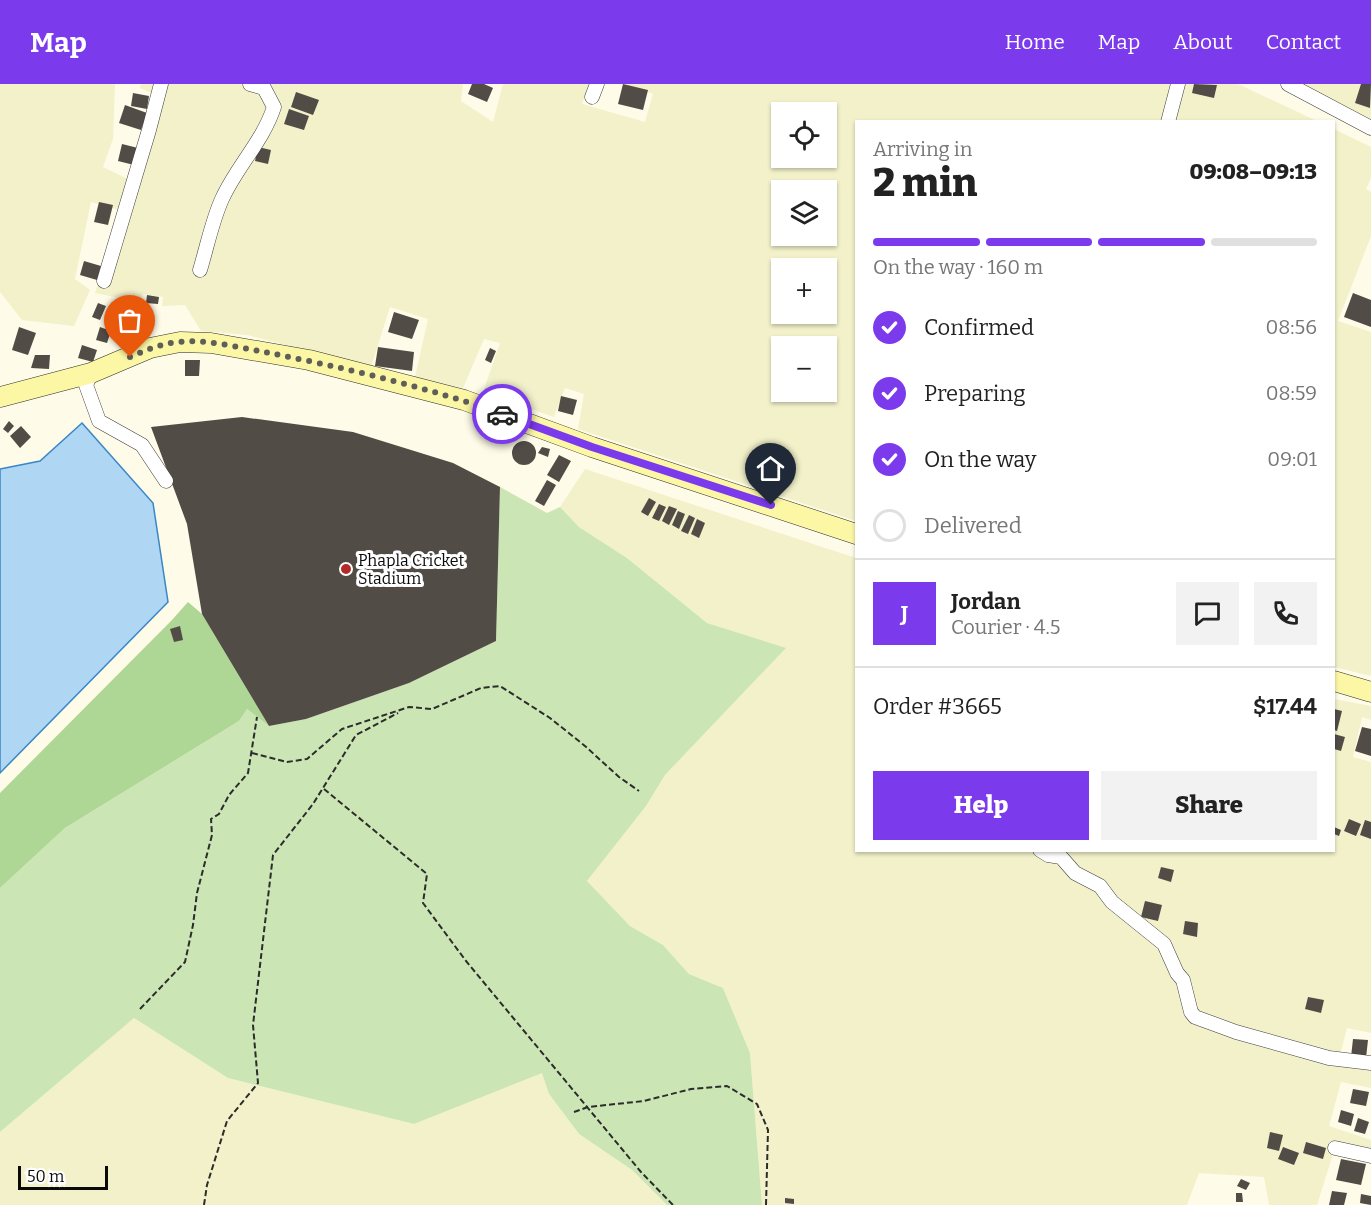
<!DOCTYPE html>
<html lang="en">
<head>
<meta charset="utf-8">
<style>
  body { margin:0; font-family:Bitter,serif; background:#f2f2f2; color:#222; height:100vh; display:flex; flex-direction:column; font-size:22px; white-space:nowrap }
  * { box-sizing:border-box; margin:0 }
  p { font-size:20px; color:#767676 }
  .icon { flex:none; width:33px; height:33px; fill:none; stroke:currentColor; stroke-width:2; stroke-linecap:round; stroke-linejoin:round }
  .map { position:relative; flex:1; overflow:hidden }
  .panel { position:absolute; left:855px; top:36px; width:480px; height:732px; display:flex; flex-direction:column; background:#fff; border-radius:0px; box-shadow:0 2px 4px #0004 }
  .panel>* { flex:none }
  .fabs { position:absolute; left:771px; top:18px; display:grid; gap:12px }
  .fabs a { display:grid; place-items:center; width:66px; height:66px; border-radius:0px; background:#fff; box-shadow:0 2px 4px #0004; font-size:30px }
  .scale { position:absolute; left:18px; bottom:15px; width:90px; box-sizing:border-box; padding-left:6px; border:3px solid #0a0a0a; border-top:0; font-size:16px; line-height:21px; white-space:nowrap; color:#0a0a0a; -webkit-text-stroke:4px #fff; paint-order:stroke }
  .pin { position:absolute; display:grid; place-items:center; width:51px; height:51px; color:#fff; margin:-62px -26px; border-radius:50% 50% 50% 0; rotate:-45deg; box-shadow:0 0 6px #0007 }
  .pin .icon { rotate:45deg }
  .courier { position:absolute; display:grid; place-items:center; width:60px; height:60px; margin:-30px; border:4px solid #7c3aed; border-radius:50%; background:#fff; color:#222; box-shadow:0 2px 8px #0007 }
  .overview em { font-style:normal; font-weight:800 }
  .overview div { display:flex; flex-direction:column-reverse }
  .overview { display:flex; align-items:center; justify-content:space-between; height:102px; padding:0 18px }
  h1 { font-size:39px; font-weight:800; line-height:45px }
  .bar { display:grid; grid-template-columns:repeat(4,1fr); gap:9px 6px; align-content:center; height:72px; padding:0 18px }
  .bar i { height:8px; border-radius:4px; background:#e0e0e0 }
  .bar .current { background:#7c3aed }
  .bar p { grid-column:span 4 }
  .line { display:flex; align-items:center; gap:15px; padding:0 18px; border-top:2px solid #e0e0e0 }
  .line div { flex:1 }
  .round { display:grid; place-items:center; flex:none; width:63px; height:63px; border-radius:0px; background:#f2f2f2 }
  ol { padding:0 18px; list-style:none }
  li { display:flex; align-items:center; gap:18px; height:66px }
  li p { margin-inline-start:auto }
  li .icon { padding:6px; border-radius:50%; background:#7c3aed; color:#fff; stroke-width:4 }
  li:last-child { color:#767676 }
  li i { width:33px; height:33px; border:3px solid #e0e0e0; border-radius:50% }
  .button { display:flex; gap:12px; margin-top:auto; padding:12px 18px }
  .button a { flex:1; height:69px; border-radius:0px; background:#7c3aed; color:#fff; font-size:24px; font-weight:800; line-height:69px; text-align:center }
  .button a+a { background:#f2f2f2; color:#222 }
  header { display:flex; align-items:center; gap:36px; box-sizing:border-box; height:84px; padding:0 30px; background:#7c3aed; color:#fff }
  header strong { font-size:28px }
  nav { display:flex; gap:33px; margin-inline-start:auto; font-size:21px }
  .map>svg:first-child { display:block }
  .farmland { fill:#f2f1ca; fill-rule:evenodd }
  .green { fill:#cbe6b4 }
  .forest { fill:#aed694 }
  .water { fill:#afd6f3; stroke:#3987c7; stroke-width:1.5 }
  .building { fill:#524c47 }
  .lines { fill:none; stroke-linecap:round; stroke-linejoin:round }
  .street-casing { stroke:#3d3d3d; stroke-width:15 }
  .secondary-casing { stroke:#2c2c2c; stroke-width:21 }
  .path { stroke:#2c2c2c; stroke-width:2; stroke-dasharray:6 3; stroke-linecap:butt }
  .street { stroke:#fff; stroke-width:14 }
  .secondary { stroke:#fcf7a5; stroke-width:20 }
  .done { stroke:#5f5e58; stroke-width:6; stroke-dasharray:0 10.8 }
  .route { stroke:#7c3aed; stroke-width:8 }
  .poi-dot { fill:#b32a29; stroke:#fff; stroke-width:2 }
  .labels { text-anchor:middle; stroke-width:6; stroke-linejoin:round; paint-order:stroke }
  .poi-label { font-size:16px; fill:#0a0a0a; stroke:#fff; text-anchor:start }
</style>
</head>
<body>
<header>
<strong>Map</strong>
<nav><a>Home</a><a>Map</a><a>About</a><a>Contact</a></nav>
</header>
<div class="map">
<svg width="1371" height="1121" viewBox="0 0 1371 1121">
  <rect width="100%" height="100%" fill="#fefbe8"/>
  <!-- farmland -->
  <path class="farmland" d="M0,0h115l-2,55 -10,28 33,16 24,-86 -20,-9 1,-4h322l-2,17 32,21 10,-38h86l-7,20 63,18 8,-28 -28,-10h613l79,37 -461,1v399l-278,-92 6,-35 -19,-6 -11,29 -71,-25 17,-49 -16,-4 -21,49 -48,-11 13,-58 -38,-12 -19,60 -124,-32 -46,-4 -16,-26 -23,1 1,-9 -20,-3 -3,8 -45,-9 28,-82 -32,-9 -16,77 15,11 -16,36 -52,-6 -22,-28zM782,28h44v46h-44zM782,106h44v46h-44zM782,184h44v46h-44zM782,262h44v46h-44z
    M1288,0h83v42z
    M1334,45l37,18v31l-5,11 5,3v44l-33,85 33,11v344l-37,-9z
    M585,385l271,89v292h478v-151l37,7v14l-9,-3 -9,40 18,5v271l-24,-5 -9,35 33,3v22l-30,-6 -12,44 42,14v18l-37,-7 -17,54h-48l-5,-28 -65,-4 -12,32h-425l-12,-152 -27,-65 -34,-14 -26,-29 -33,-19 -43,-45 59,-75 19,-31 120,-126 -78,-26 -80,-65 -48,-31 -19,-20z
    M134,934l94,60 186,46 128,-52 7,22 30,40 53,36 35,35h-667v-73z"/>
  <!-- green -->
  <path class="green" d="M500,403l47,26 13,-6 19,20 48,31 80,65 79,25 -121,127 -19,31 -59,75 43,45 33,19 26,29 34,14 27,65 12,152h-95l-35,-35 -53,-36 -30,-40 -7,-21 -128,51 -186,-46 -94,-60 -134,114v-244l65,-60 174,-107 8,-12 22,17 37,-7 103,-36 87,-42z"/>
  <!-- forest -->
  <path class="forest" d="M188,518l14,12 67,112 -22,-17 -8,12 -174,107 -65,60v-95l172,-173z"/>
  <!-- water -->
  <path class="water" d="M82,339l71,80 15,99 -168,171v-304l40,-8z"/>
  <!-- building -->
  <path class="building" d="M472,0h12l9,4 -6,14 -19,-8z
    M623,0l25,6 -5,20 -25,-6z
    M1194,0l23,1 -3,13 -22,-5z
    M1361,0h10l-1,24 -15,-5z
    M296,8l23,8 -6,15 -22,-8z
    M133,9l16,3 -2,13 -16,-3z
    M125,21l22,8 -6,17 -22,-7z
    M289,25l20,7 -5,14 -20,-6z
    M122,60l16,4 -4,17 -16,-4z
    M258,63l13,3 -3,14 -13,-3z
    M99,118l14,3 -5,20 -14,-3z
    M84,177l17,5 -4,14 -17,-5z
    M1353,209l18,7v27l-27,-10z
    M147,211l12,2 -1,7 -12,-1z
    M98,219l8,3 -6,14 -8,-3z
    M134,225l16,3 -2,13 -16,-3z
    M394,228l25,8 -7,19 -24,-7z
    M19,243l17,6 -8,22 -16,-5z
    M100,243l11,4 -4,12 -11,-3z
    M82,261l15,5 -4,12 -15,-4z
    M378,263l36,5 -2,19 -37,-5z
    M490,264l6,3 -5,12 -6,-3z
    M35,271h15l-1,14 -18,-1z
    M185,276h15l-1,16h-14z
    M561,312l16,4 -4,15 -15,-4z
    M242,333l111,15 100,31 47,24 -4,154 -87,42 -103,36 -37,7 -67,-112 -15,-90 -36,-97z
    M9,337l5,5 -6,7 -5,-4z
    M21,342l10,11 -11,11 -10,-12z
    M512 369a12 12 0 1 1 24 0a12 12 0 1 1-24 0Z
    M542,363l8,2 -2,8 -10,-4z
    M559,371l12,6 -12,21 -12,-7z
    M547,396l9,5 -12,21 -9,-5z
    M649,414l7,4 -8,14 -7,-4z
    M659,420l7,3 -7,14 -7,-3z
    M669,422l8,3 -8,16 -7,-4z
    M678,427l7,3 -6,15 -7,-4z
    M689,431l6,3 -7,16 -7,-3z
    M697,435l8,4 -6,15 -8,-4z
    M180,542l3,14 -9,2 -4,-13z
    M1334,625l8,2 -5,20 -3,-1z
    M1362,643l9,2v27l-16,-5z
    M1334,650l11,3 -4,14 -7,-2z
    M1349,735l12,5 -5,12 -12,-5z
    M1365,736l6,2v17l-11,-4z
    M1334,743l7,3 -2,6 -5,-2z
    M1161,783l13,3 -3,12 -13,-4z
    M1145,817l17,4 -4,16 -17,-4z
    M1185,837l13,2 -1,14 -14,-3z
    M1308,913l16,3 -3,13 -16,-4z
    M1353,955l15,1 -2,18 -15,-1z
    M1353,1005l16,3 -3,14 -16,-3z
    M1341,1026l13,4 -3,12 -13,-4z
    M1358,1034l11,4 -4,12 -11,-3z
    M1270,1048l13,3 -4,16 -12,-3z
    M1306,1058l20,6 -3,11 -20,-6z
    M1283,1063l16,6 -5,12 -16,-6z
    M1341,1075l25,5 -5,21 -25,-5z
    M1241,1095l9,4 -4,7 -9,-4z
    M1332,1107l15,2 -3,12h-15z
    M1236,1109h6l1,9h-7z
    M1361,1110l10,2v9l-11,-2z
    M785,1114l9,1v5l-9,-1z"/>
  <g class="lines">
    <!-- street casing -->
    <g class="street-casing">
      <path id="street" d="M1288,0l83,44
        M592,13l5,-13
        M1168,38l10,-38
        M200,186c7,-23 12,-49 22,-71 15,-33 41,-58 52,-92l-10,-19 -14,-4
        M104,197l45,-151 12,-46
        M91,289l-5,12 13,36 43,24 24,36
        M1040,766l8,5 13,2 14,16 25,13 12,16 52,42 13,29 6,7 8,32 4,5 41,15 93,26 42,5
        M1335,1064l36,8"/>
    </g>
    <!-- secondary casing -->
    <g class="secondary-casing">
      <path id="secondary" d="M0,313l91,-24 59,-25 30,-6 31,1 98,17 155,40 128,47 264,87
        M1334,597l37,11"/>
    </g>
    <!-- path -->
    <path class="path" d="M252,669l35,9 20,-3 35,-30 67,-22 23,2 49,-21 19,-2 50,32 35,28 34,31 20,14
      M324,705l103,85 -4,29 43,58 175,211 32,33
      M140,925l45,-47 8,-37 4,-32 15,-58 -1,-16 8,-5 10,-19 19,-22 9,-56
      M574,1028l14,-5 56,-6 47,-12 36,-3 30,18 11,26 -2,75
      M204,1121l3,-20 20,-64 31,-38 -5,-58 20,-170 40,-51 43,-69 42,-22"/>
    <!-- street -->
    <use href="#street" class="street"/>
    <!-- secondary -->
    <use href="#secondary" class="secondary"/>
  </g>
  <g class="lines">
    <!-- done -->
    <path class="done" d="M130,273c16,-7 31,-13 48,-15 28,-3 58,5 86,10 78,15 163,35 238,62"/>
    <!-- route -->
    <path class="route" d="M502,330l90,33 179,58"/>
  </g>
  <!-- markers -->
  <circle class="poi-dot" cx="346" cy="485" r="6"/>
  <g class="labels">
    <!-- poi labels -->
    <g class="poi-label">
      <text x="358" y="482">Phapla Cricket<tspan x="358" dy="18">Stadium</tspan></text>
    </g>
  </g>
</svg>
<div class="fabs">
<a><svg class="icon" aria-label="locate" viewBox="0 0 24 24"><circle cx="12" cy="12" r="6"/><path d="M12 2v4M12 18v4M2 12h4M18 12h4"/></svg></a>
<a><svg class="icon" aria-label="layers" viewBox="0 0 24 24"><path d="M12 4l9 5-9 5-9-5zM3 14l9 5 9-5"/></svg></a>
<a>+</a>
<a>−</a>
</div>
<div class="scale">50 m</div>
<div class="pin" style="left:130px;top:273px;background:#ea580c"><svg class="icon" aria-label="bag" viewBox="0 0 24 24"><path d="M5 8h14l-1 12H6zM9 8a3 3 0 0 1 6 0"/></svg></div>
<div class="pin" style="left:771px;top:421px;background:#1f2937"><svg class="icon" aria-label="home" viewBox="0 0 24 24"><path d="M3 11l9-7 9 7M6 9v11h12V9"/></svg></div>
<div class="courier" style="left:502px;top:330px"><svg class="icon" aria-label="car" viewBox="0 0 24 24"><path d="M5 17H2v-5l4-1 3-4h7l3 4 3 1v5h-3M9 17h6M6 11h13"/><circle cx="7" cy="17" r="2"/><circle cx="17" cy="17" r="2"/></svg></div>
<section class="panel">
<div class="overview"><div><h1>2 min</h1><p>Arriving in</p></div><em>09:08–09:13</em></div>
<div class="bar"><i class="current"></i><i class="current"></i><i class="current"></i><i></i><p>On the way · 160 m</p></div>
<ol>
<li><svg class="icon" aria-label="check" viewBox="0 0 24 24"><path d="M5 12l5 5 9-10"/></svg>Confirmed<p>08:56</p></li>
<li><svg class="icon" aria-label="check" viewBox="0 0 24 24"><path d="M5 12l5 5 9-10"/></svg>Preparing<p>08:59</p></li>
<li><svg class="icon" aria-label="check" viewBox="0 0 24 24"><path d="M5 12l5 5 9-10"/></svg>On the way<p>09:01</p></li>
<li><i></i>Delivered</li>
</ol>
<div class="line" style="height:108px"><b class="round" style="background:#7c3aed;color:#fff">J</b><div><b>Jordan</b><p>Courier · 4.5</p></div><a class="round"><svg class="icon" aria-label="chat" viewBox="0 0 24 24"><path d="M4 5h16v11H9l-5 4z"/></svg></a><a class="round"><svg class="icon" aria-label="phone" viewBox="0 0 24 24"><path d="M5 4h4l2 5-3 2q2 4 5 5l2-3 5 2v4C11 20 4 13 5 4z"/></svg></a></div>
<div class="line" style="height:78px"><div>Order #3665</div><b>$17.44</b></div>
<div class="button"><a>Help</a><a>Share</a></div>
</section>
</div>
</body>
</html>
